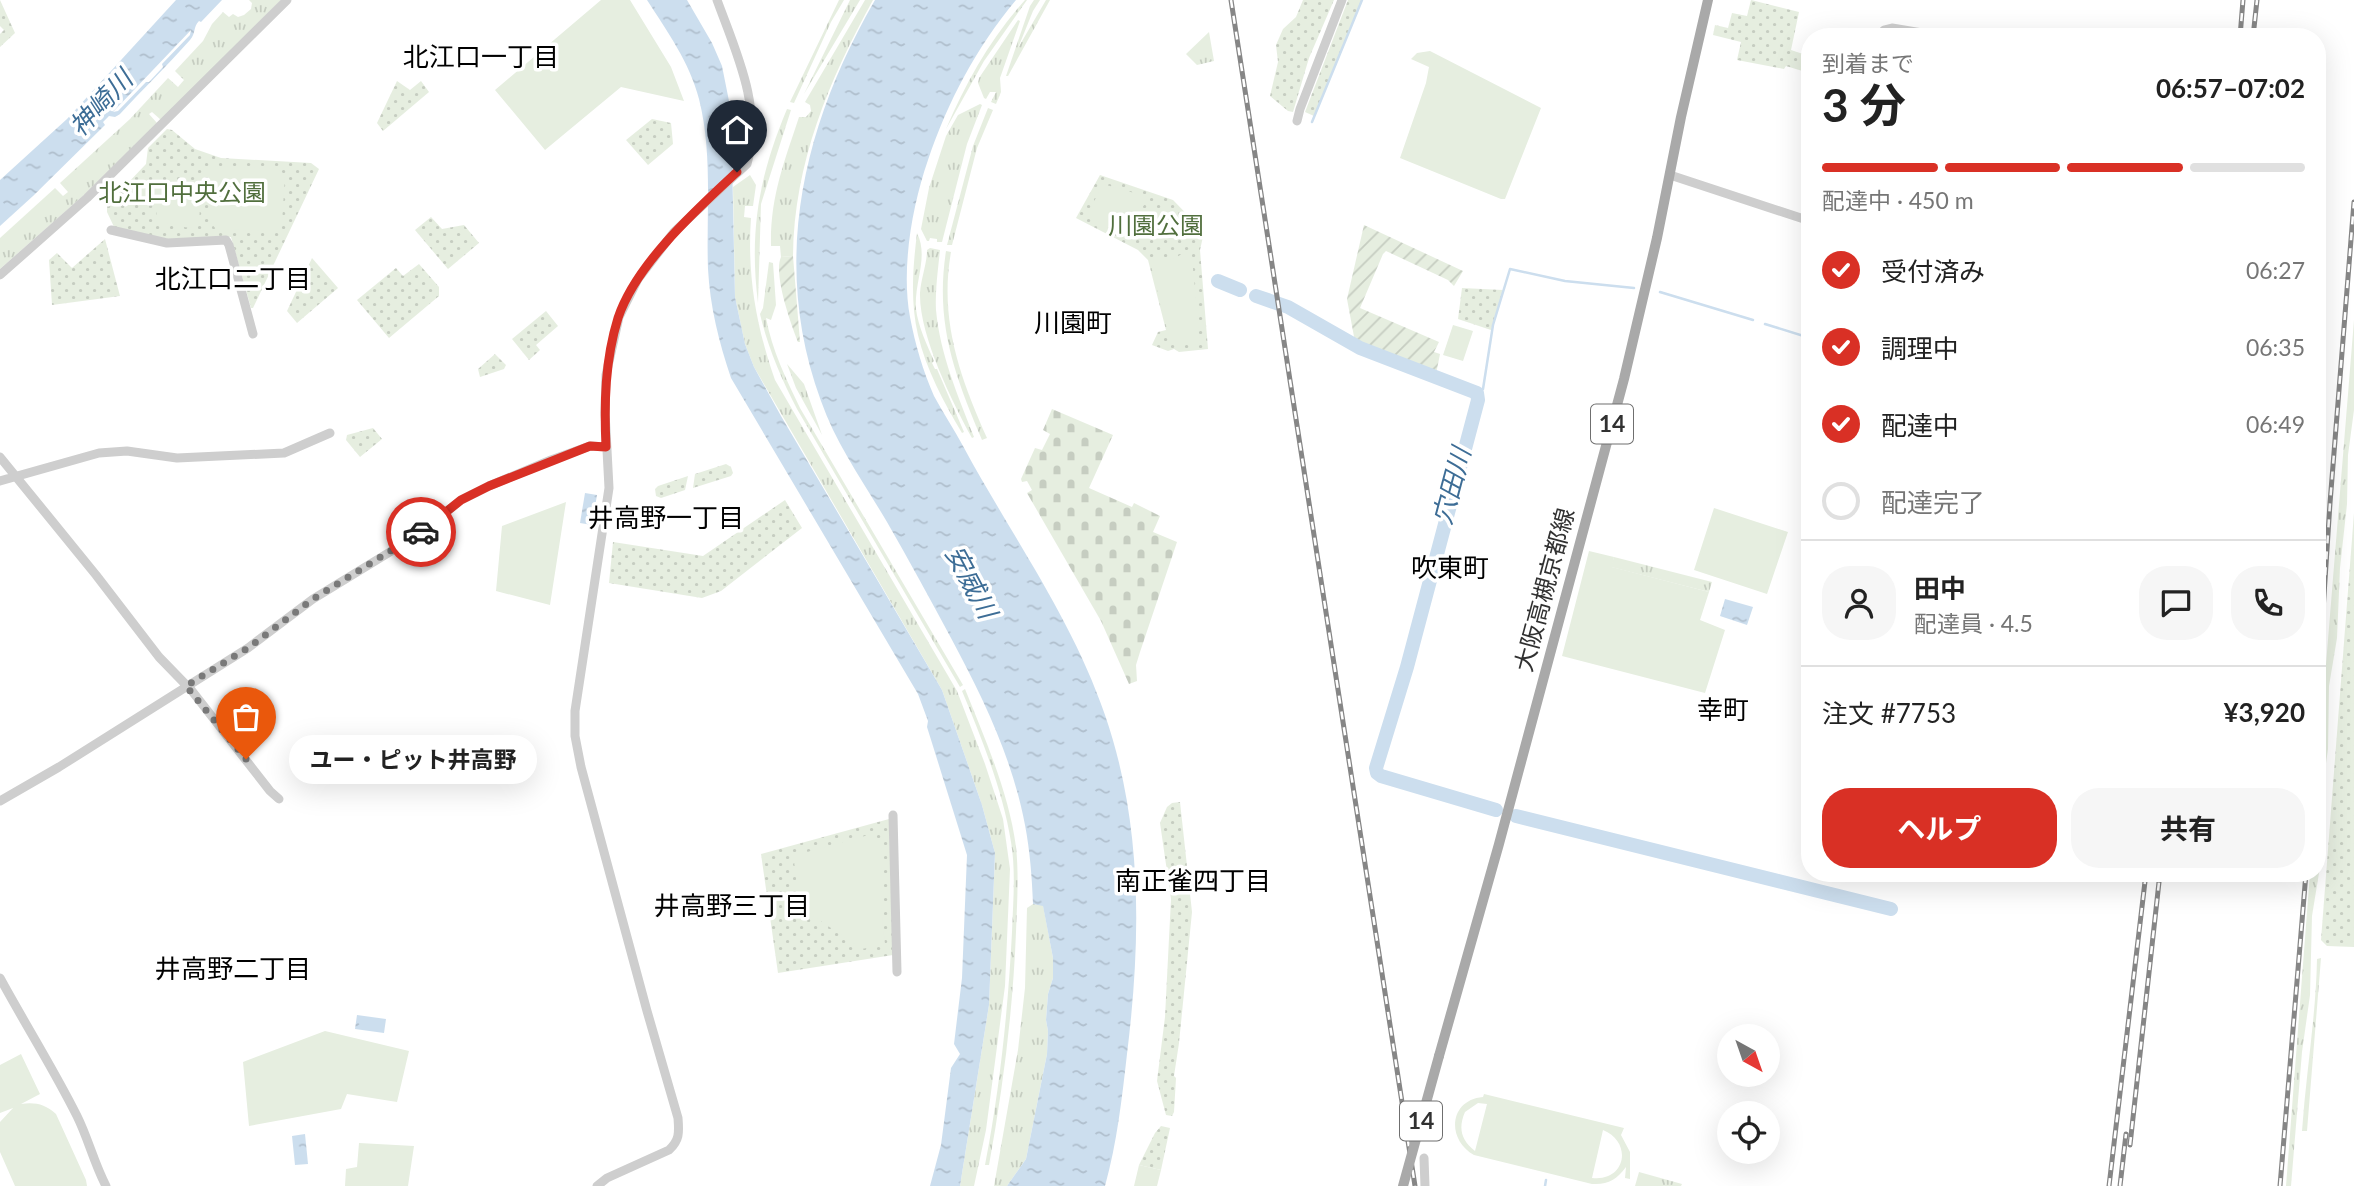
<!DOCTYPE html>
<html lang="ja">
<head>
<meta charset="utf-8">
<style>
  body { margin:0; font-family:Lato,"Noto Sans JP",sans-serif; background:#f6f6f6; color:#222; height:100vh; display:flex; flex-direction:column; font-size:26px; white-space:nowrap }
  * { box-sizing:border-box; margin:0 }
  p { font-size:23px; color:#767676 }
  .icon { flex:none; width:38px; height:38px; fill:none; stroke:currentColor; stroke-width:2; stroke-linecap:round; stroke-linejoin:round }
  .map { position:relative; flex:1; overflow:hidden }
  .sheet { position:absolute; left:1801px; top:28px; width:525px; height:854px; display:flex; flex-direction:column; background:#fff; border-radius:28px; box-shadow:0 7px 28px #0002 }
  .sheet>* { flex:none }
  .needle { width:46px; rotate:140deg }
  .fabs { position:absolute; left:1717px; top:1024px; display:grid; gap:14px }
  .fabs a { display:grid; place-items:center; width:63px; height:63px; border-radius:50%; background:#fff; box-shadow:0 7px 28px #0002; font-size:35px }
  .pin { position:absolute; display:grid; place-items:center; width:60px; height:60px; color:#fff; margin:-72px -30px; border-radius:50% 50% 50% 0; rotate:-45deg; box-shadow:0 0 7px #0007 }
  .pin .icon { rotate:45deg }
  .courier { position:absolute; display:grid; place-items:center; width:70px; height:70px; margin:-35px; border:5px solid #d93025; border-radius:50%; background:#fff; color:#222; box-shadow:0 2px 9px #0007 }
  .bubble { position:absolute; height:49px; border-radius:24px; background:#fff; box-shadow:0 7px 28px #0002; font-size:23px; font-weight:700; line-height:49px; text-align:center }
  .head em { font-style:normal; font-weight:700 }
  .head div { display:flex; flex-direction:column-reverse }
  .head { display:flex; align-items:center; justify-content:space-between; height:119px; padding:0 21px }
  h1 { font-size:46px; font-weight:700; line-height:52px }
  .bar { display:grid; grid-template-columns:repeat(4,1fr); gap:10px 7px; align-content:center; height:84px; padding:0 21px }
  .bar i { height:9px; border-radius:5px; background:#e0e0e0 }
  .bar .on { background:#d93025 }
  .bar p { grid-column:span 4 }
  .line { display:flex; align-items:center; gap:18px; padding:0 21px; border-top:2px solid #e0e0e0 }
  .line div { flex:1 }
  .round { display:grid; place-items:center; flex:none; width:74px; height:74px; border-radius:28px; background:#f6f6f6 }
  ol { padding:0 21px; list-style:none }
  li { display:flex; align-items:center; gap:21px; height:77px }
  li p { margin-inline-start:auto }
  li .icon { padding:7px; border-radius:50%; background:#d93025; color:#fff; stroke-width:4 }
  li:last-child { color:#767676 }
  li i { width:38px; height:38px; border:4px solid #e0e0e0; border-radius:50% }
  .action { display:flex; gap:14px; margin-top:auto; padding:14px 21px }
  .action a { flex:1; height:80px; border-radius:28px; background:#d93025; color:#fff; font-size:28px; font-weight:700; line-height:80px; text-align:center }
  .action a+a { background:#f6f6f6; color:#222 }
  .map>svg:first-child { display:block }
  .grass { fill:url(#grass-tufts) }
  .cemetery { fill:url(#cemetery-stones) }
  .park { fill:url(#park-dots) }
  .garden { fill:url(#garden-furrows) }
  .pitch { fill:#e6eee0; fill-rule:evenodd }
  .water { fill:url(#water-ripples); fill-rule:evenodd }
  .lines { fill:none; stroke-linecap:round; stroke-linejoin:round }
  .stream { stroke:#ccdeee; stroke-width:2.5 }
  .river { stroke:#ccdeee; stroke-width:14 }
  .minor { stroke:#cecece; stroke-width:9 }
  .major { stroke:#a9a9a9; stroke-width:10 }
  .rail-casing { stroke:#868686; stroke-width:5 }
  .rail { stroke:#fff; stroke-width:2.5; stroke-dasharray:8; stroke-linecap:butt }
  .major-bridge { stroke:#a9a9a9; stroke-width:10 }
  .done { stroke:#797979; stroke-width:7; stroke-dasharray:0 12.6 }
  .route { stroke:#d93025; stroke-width:9 }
  .labels { text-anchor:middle; stroke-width:7; stroke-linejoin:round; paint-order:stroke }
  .shield { fill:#fff; stroke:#6f6f6f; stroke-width:2 }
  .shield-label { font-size:23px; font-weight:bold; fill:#313131 }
  .park-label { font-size:24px; fill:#516f3d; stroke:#fff }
  .street-label { font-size:24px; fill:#313131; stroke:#fff }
  .neighbourhood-label { font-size:26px; fill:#000; stroke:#fff }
  .water-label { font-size:26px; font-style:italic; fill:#3d6d96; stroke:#fff }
</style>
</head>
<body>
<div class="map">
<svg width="2354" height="1186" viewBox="0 0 2354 1186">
  <defs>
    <pattern id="grass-tufts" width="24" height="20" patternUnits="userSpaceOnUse" patternTransform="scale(1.75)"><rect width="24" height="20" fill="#e6eee0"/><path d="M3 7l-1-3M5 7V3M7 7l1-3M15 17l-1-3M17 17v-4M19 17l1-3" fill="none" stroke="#c6cdc1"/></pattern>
    <pattern id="cemetery-stones" width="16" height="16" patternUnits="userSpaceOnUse" patternTransform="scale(1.75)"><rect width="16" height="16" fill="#e6eee0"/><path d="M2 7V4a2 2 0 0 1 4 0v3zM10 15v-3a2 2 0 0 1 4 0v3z" fill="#c6cdc1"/></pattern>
    <pattern id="park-dots" width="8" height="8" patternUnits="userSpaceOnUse" patternTransform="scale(1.75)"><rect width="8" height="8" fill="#e6eee0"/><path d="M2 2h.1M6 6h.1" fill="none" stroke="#c6cdc1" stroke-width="1.8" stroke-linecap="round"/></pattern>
    <pattern id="garden-furrows" width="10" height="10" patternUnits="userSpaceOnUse" patternTransform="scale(1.75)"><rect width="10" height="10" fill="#e6eee0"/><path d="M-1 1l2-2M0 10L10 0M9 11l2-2" fill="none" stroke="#c6cdc1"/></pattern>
    <pattern id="water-ripples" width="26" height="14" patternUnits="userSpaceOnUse" patternTransform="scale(1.75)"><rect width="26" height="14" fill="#ccdeee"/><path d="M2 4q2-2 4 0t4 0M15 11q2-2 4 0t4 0" fill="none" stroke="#b0bfcd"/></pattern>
  </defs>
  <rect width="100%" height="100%" fill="#fff"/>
  <!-- grass -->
  <path class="grass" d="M249,0h32l-120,120 -9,-8 -3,2 8,9 -73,72 -84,74v-31l55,-50 8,8 5,-4 -8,-9 70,-64 38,-41 10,9 6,-7 -9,-9 28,-30 9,-17 11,-12 6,5 4,-3 5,3 6,-2 7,-6 1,-6z
    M839,0h5l-13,22 -37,81 -4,-1z
    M850,0h10l-56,94z
    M865,0h8c-44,80 -79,163 -80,256l-12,1 -1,-11h-9c-1,-49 13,-83 28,-129h7l5,-6 -1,-6 -5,-3z
    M1025,0h2l-43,61 -38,68c20,-47 45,-91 79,-129z
    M1034,0h6l-7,11 -15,37 28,-48h4l-42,76h-2l24,-70z
    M1018,20l2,1 -20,57 1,14 -5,12 -5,-2 5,-10h-6l-4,7 -2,-1 -6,-15 1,-5z
    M1209,32l5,29 -17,4 -11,-11z
    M980,104l2,1 -15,39 -25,98h-5v-3l-7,-1 -1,3h-2l-6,-12 8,-41 17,-52 12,-21z
    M988,108l5,2 -16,38 -25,97h-5l26,-99z
    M787,109l4,1 -30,94 -3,99c-9,-72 1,-127 29,-194z
    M750,175l6,10 -3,21h-8l-1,11 7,1c-4,57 5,108 24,162l182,311 28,73 18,55 7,50 -5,117 -19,144 -12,56h-14l29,-181 6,-152 -13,-48 -40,-115 -188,-323 -9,-23 -10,-47 -2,-110z
    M917,233c12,24 -3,49 -1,76 2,17 11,36 18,52l-2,2 3,6h2l27,63 -2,1c-18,-30 -36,-64 -44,-98 -8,-34 -5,-69 -1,-102z
    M930,248l10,2c-2,20 -5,40 -4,60 4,44 22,86 38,127l-2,1c-20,-37 -53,-103 -52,-145 1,-15 7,-29 7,-43z
    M946,251l5,1c-12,68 9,125 36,186l-5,2c-28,-66 -47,-117 -36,-189z
    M769,262l4,1 3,42 -5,15 -5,-2c6,32 20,61 34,90l163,277 -3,2 -163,-278c-16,-31 -29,-61 -37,-95l3,-6z
    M2354,320v90l-6,45 -1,49 -7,64 -3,70 -8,48 -1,63 -8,57 -1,67 -7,43 -2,79 -8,57 -11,134h-5l24,-313h7v-98z
    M787,364l17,20 18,51 -26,-47z
    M1614,557l98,25 -3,10 -98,-25z
    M965,689c20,50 44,104 51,158 3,28 1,57 0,85 -3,78 -13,156 -27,233h-4c15,-77 23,-155 27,-233 1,-29 4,-60 -1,-90 -8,-51 -29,-103 -49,-151z
    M1033,904l10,1 10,53v20l-5,16 -2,26 2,11 -1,23 -21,105 -19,27h-13l24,-136 7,-62 2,-80z
    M2321,958l-14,173h-5c4,-58 14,-115 15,-172z
    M1639,1172l43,12 -1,2h-46z"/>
  <!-- cemetery -->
  <path class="cemetery" d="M1052,409l61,26 -24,53 43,19 2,-4 26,13 -7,16 24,10 -37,110 -4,13 1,16 -8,3 -28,-63 -74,-128 5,-3 -5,-9 -5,1 -1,-3 14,-31 7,2 8,-16 -7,-4z"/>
  <!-- park -->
  <path class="park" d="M0,0l15,33 -15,14v-13l4,-4 -4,-4z
    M1303,0h31l-25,58 -16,54 -5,-1 -18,-15 8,-34 -2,-17 7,-16 13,-12z
    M1348,0h14l-48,116 -9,-4z
    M1751,0l48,12 -8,38 18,6v17l-23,-7 -2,3 -47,-9 4,-18 -28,-7 2,-10 13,3 4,-15 15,3z
    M397,81l13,9 11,-9 8,11 -46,39 -6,-8z
    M652,119l19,4 2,21 -25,21 -22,-25z
    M167,129l5,1 23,19 26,9 90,5 8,6 -66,139h-2l-20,-71 -64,2 -52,-10 -8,-17v-7l39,-41 2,-16z
    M1100,175l73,25 31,32 -4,18 8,99 -29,3 -5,-3 -6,2 -16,-6 6,-13 8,-2 -18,-70 -10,-10 -62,-32z
    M431,217l11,12 22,-4 15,18 -31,26 -33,-39z
    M105,239l15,57 -68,9 -3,-45 8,-7 15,15z
    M312,258l26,30 -41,35 -10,-12z
    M419,264l20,23v9l-50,42 -32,-38 39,-32 7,8z
    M1462,288l41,2 -12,40 -33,-11z
    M546,311l12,15 -22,19 4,5 -11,10 -17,-21z
    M495,354l11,11 -2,4 -24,8 -2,-8z
    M373,428l9,11 -22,18 -14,-17 1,-5z
    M726,464l5,3 2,6 -2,3 -38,12 2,-14z
    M688,476l-3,14 -24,8 -5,-2 -1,-7 3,-3z
    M785,500l17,28 -81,63 -19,7 -93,-15 4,-41 90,14z
    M2354,513v434l-27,-1 -6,-6z
    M1180,802l12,110 -13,131 -5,33 2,2 -2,34 -2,4 -6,-1 -9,-34 8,-64 6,-118 -11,-76 7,-16 5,-4z
    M889,819l4,136 -115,18 -17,-119z
    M1161,1126l9,2 -9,42 -22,-5 16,-32z"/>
  <!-- garden -->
  <path class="garden" d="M1364,225l99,46 -9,15 -6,-6 -62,-29 -3,3 -23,54 79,34 -5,10 6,2 -4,20 -81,-32 -8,-43z
    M793,256l7,86h-2c-7,-18 -25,-68 -17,-85z"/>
  <!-- pitch -->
  <path class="pitch" d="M601,0h29l41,67 13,34 -63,-14 -76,63 -50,-60z
    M1430,51l111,57 -36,91h-4l-101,-41 26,-75 3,-16 -18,-8 6,-6z
    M216,166l62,3 7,6 -3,48 -8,8 -58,-2 -7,-8v-50z
    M158,183l43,2 -2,40 -7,-1v4l-9,-1 -1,-3 -26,-1z
    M1103,184l45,13 -21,41 -40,-23z
    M1191,247l9,97 -29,1 -22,-87c18,5 28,1 42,-11z
    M1453,325l20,6 -10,30 -20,-6z
    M566,502l-16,103 -54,-14 6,-65z
    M1714,508l74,24 -21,62 -73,-24z
    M1589,551l25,6 -2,10 97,25 -9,28 25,10 -20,63 -143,-37z
    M872,834l9,9 1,74 3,27 -23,5 -62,-42 -6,-46 6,-7z
    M325,1031l84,20 -12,51 -50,-8 -6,15 -92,17 -6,-64z
    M21,1054l19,40 -19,10c14,-2 24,0 35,10l30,66 1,6h-72l-15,-34v-30l13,-14 -13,5v-48z
    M1484,1094l140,34 -3,7 9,17v27l-5,-1 1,-11c-10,13 -18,18 -34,17l-118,-29c-28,-16 -25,-55 9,-58zM1478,1103l9,1 -12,47c-14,-11 -17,-23 -10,-39zM1603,1130c30,12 23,52 -11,48z
    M359,1143l55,3 -6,40h-63l1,-17 11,-2z
    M1139,1165l22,5 -4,16h-23z"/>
  <!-- water -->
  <path class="water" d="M176,0h46l-21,22 -2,-1c-6,6 -3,12 -9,19 -23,26 -47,49 -70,74l-5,3 -6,-1 -6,6 2,3 -72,71 -33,30v-46l67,-61zM191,30l-1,5 -28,29 1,3 -14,15h-3l-28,29 -5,1z
    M647,0h40l25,43 10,23 9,45 4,186 10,47 9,23 27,49 161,274 40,115 13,48 -6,152 -29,181h-30l11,-41 10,-77 9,-14 -6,-10 8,-66 5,-123 -40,-128 1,-6 -10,-27 -187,-316c-12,-36 -21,-71 -23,-109 -2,-57 5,-114 -9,-170 -9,-36 -32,-68 -52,-99z
    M875,0h141c-40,48 -68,101 -88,160 -16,46 -27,109 -18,157 5,27 13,54 24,79 9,17 20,33 29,50 48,89 109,172 142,269 38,110 36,225 22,339 -5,44 -10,89 -22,132h-98l19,-27 21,-105 1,-23 -2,-11 2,-26 5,-16v-20l-10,-52 -10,-2c-1,-26 -3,-53 -8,-79 -13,-68 -42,-127 -74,-187 -21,-39 -42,-78 -64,-116 -23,-39 -51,-78 -66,-121 -51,-139 -18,-276 54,-401z
    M585,493l12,2 -5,30 -12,-2z
    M1725,599l28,8 -6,18 -27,-9z
    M357,1015l29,4 -2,14 -29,-4z
    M305,1134l3,30 -13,1 -3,-29z"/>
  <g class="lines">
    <!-- stream -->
    <path class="stream" d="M1312,122l50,-122
      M1660,292l93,28
      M1765,324l45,14
      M1477,393l6,-4 10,-64 17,-56 55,12 69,7
      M1545,1186l1,-6"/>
    <!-- river -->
    <path class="river" d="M1218,281l22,9
      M1256,296l32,11 72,41 117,45 1,7 -71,267 -31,101 1,5 4,3 115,34
      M1516,816l375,93"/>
    <!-- minor -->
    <path class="minor" d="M1879,37l5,-7 8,-2 54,9
      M1297,121l3,-12 42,-109
      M1670,175l140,46
      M111,230l56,13 59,-3 3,5 24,89
      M0,275l87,-77 200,-198
      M0,457l96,118 63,82 33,34 78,100 9,8
      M0,481l99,-28 28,-2 50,7 107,-5 46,-20
      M0,801l59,-34 189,-119 65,-49 103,-63 45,-36 28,-14 62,-26 39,-14 16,1
      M893,815l4,157
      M0,978c25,46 53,90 77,138 11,22 17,47 29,70
      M1424,1158l1,28
      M597,1186l10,-8 62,-28c11,-10 10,-18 9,-32l-31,-107 -66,-244 -6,-31v-25l34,-223 -4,-76 1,-37 13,-58 19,-38 36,-47 73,-68c16,-56 -11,-112 -30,-164"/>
    <!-- major -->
    <path class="major" d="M1439,1056l60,-212 125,-465 33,-141 24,-121 27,-117"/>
    <!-- rail casing -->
    <g class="rail-casing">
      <path id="rail" d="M1231,0l184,1186
        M2240,37l3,-37
        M2253,37l4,-37
        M2317,703l13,-200 24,-301
        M2130,1145l30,-272
        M2109,1186l37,-313
        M2120,1186l6,-52
        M2280,1186l26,-313"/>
    </g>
    <!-- rail -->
    <use href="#rail" class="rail"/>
    <!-- major-bridge -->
    <path class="major-bridge" d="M1403,1186l36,-130"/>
  </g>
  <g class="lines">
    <!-- done -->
    <path class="done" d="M246,759l-60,-73 62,-38 65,-49 108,-67"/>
    <!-- route -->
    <path class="route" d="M421,532l40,-32 28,-14 101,-40 16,1c-2,-44 -1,-87 12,-129 18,-54 78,-108 119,-146"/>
  </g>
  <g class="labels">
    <!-- shield labels -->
    <g class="shield">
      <rect x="1591" y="404.5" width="42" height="39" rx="5"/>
      <rect x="1400" y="1101.5" width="42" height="39" rx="5"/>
    </g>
    <g class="shield-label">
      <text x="1612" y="432">14</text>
      <text x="1421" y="1129">14</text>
    </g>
    <!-- park labels -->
    <g class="park-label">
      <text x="182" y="201">北江口中央公園</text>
      <text x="1156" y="234">川園公園</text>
    </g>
    <!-- street labels -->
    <g class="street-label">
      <text transform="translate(1545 590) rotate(-75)" y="8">大阪高槻京都線</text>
    </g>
    <!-- neighbourhood labels -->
    <g class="neighbourhood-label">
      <text x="481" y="66">北江口一丁目</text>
      <text x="233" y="288">北江口二丁目</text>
      <text x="1073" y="332">川園町</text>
      <text x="666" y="527">井高野一丁目</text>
      <text x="1450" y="577">吹東町</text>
      <text x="1723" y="719">幸町</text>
      <text x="1193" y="890">南正雀四丁目</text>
      <text x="732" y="915">井高野三丁目</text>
      <text x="233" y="978">井高野二丁目</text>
    </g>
    <!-- water labels -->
    <g class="water-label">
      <text transform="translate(101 103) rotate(-47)" y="9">神崎川</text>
      <text transform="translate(1452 486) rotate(-75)" y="9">穴田川</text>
      <text transform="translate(971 582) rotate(62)" y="9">安威川</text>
    </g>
  </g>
</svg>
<div class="fabs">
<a><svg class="needle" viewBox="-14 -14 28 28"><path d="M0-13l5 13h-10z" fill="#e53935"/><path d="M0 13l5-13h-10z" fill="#767676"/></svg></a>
<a><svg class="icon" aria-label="locate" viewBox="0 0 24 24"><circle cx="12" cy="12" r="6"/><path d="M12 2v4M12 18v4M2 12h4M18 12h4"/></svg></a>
</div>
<div class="pin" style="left:246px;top:759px;background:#ea580c"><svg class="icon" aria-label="bag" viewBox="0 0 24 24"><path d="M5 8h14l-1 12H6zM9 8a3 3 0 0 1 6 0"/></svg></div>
<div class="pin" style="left:737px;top:172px;background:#1f2937"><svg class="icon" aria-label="home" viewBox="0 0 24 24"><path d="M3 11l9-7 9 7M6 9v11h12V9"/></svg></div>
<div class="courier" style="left:421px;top:532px"><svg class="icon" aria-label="car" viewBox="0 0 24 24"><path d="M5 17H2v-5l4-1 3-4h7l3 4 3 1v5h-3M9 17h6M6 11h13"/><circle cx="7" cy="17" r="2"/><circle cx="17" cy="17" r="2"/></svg></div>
<div class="bubble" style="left:289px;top:735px;width:248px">ユー・ピット井高野</div>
<section class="sheet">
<div class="head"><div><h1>3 分</h1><p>到着まで</p></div><em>06:57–07:02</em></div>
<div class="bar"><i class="on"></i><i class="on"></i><i class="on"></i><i></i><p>配達中 · 450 m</p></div>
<ol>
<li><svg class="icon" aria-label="check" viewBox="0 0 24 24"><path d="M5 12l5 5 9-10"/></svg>受付済み<p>06:27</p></li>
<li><svg class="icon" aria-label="check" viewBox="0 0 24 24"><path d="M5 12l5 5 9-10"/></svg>調理中<p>06:35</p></li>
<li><svg class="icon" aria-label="check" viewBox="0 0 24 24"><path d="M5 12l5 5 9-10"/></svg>配達中<p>06:49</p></li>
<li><i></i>配達完了</li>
</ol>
<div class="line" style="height:126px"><a class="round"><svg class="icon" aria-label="person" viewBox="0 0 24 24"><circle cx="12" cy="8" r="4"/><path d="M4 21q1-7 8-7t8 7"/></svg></a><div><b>田中</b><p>配達員 · 4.5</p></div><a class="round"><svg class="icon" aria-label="chat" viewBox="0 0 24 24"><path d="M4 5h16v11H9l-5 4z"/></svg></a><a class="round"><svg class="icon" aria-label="phone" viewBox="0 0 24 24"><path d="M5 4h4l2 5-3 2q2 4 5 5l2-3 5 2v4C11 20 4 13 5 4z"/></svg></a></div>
<div class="line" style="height:91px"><div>注文 #7753</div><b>¥3,920</b></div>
<div class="action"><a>ヘルプ</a><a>共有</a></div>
</section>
</div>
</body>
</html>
